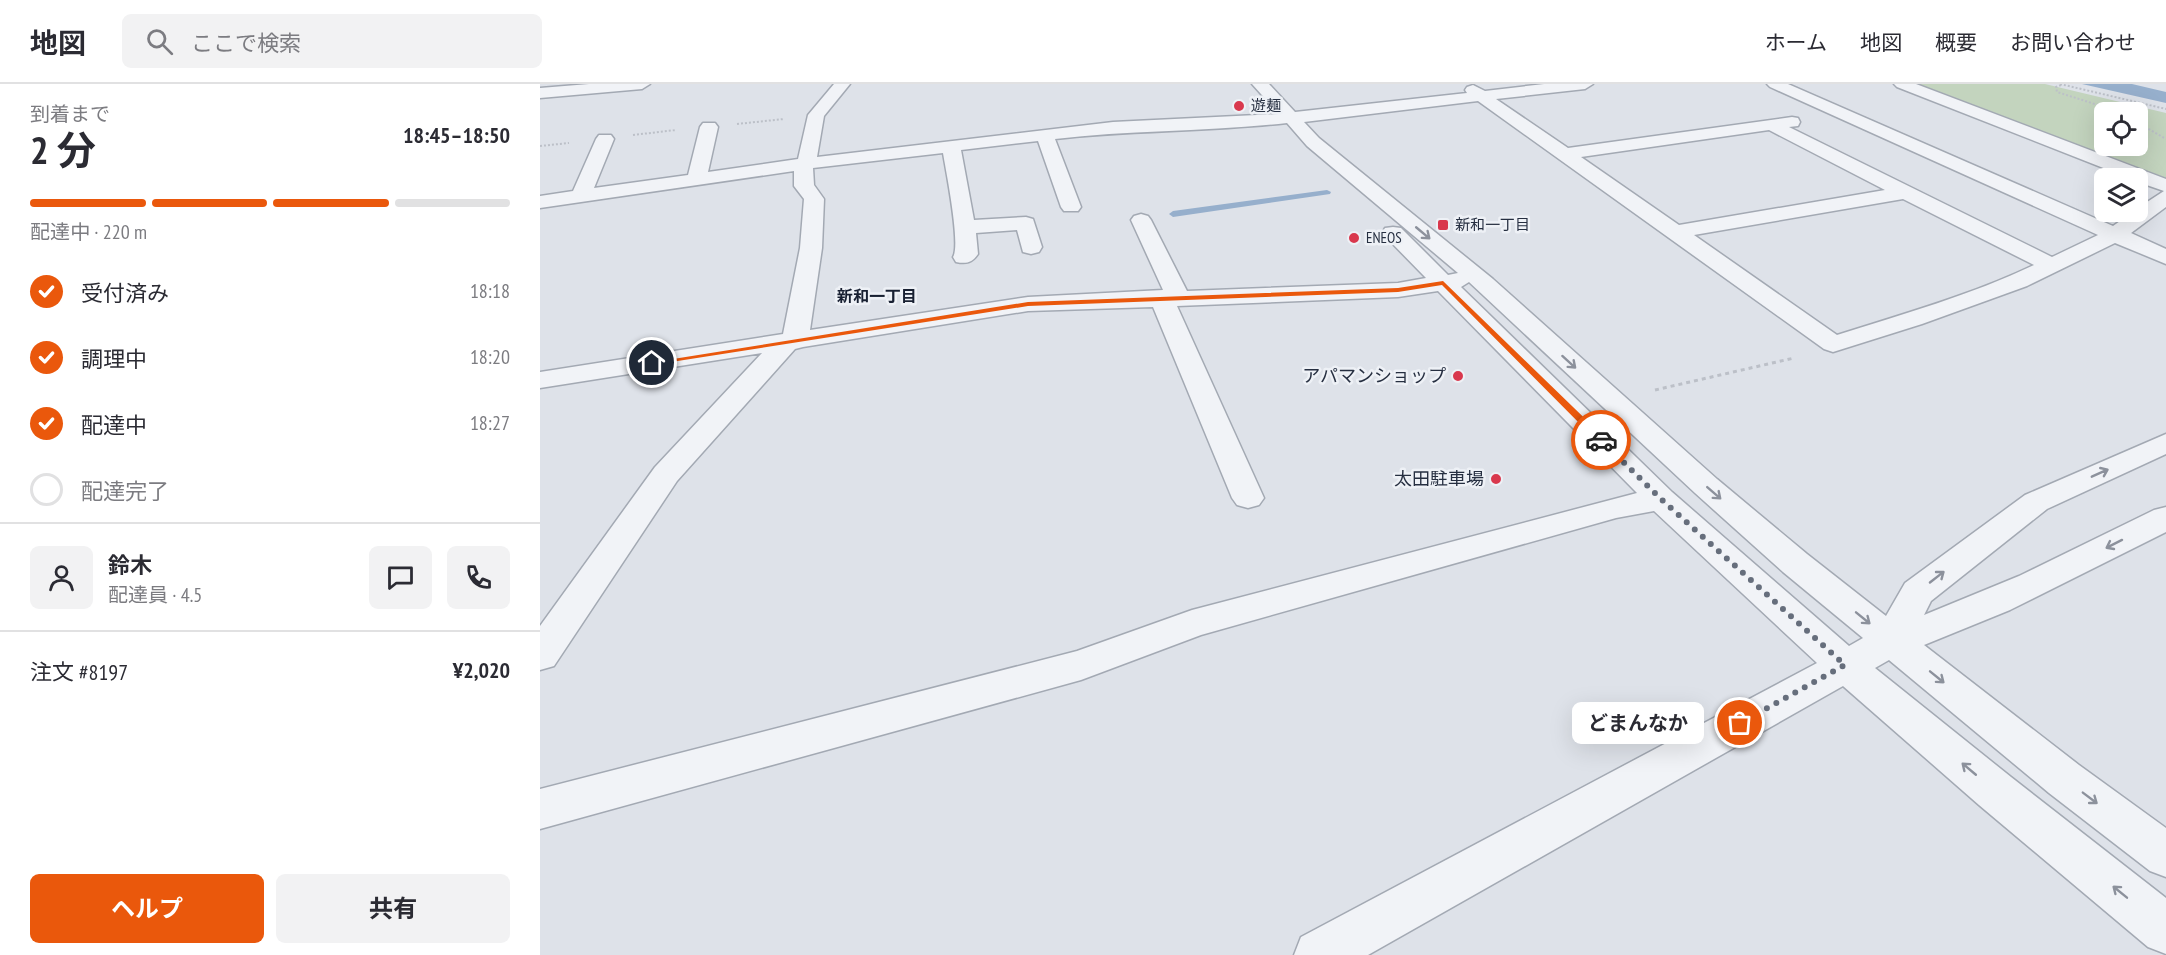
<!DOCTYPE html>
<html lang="ja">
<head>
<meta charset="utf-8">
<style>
  body { margin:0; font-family:"PT Sans Narrow","Noto Sans JP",sans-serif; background:#f2f2f3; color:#2b2b33; height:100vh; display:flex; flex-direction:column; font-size:22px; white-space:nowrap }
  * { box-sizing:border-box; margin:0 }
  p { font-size:20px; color:#7c7c81 }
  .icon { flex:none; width:33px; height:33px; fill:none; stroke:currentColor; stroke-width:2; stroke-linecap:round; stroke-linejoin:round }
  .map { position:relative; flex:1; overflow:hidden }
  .panel { display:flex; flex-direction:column; background:#fff; width:540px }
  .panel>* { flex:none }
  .tools { position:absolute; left:1554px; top:18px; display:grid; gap:12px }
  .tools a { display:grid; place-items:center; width:54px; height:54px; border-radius:9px; background:#fff; box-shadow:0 6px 24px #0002; font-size:30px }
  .pin { position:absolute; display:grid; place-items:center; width:51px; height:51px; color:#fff; margin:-26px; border:3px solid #fff; border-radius:50%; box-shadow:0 2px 6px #0007 }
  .courier { position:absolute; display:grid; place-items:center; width:60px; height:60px; margin:-30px; border:4px solid #ea580c; border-radius:50%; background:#fff; color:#222; box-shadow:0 2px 8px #0007 }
  .bubble { position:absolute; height:42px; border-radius:9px; background:#fff; box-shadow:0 6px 24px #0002; font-size:20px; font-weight:700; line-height:42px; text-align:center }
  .overview em { font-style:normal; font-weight:700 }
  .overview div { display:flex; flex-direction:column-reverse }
  .overview { display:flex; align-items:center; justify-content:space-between; height:102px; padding:0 30px }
  h1 { font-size:39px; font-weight:700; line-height:45px }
  .bar { display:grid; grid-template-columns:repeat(4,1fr); gap:9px 6px; align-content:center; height:72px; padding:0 30px }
  .bar i { height:8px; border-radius:4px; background:#e1e1e2 }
  .bar .selected { background:#ea580c }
  .bar p { grid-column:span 4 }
  .line { display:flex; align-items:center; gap:15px; padding:0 30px; border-top:2px solid #e1e1e2 }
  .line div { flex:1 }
  .round { display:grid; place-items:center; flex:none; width:63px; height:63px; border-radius:9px; background:#f2f2f3 }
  ol { padding:0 30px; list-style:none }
  li { display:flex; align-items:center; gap:18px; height:66px }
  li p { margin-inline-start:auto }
  li .icon { padding:6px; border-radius:50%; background:#ea580c; color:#fff; stroke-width:4 }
  li:last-child { color:#7c7c81 }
  li i { width:33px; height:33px; border:3px solid #e1e1e2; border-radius:50% }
  .action { display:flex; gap:12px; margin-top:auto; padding:12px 30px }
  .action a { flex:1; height:69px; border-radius:9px; background:#ea580c; color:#fff; font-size:24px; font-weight:700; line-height:69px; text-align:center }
  .action a+a { background:#f2f2f3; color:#2b2b33 }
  header { display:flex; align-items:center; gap:36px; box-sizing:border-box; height:84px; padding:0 30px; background:#fff; border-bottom:2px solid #e1e1e2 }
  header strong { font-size:28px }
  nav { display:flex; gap:33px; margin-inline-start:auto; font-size:21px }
  .search { width:420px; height:54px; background:#f2f2f3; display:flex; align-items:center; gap:15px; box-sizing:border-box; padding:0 21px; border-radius:9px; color:#7c7c81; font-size:22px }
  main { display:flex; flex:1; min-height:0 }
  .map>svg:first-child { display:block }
  .green { fill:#c3d4be; fill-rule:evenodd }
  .water { fill:#96afcc }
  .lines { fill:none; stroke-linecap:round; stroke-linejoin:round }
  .stream { fill:#96afcc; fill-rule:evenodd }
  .minor-casing { stroke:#a3a9b3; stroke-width:3 }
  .path-far1 { stroke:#bcc0c8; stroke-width:2; stroke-dasharray:2 2; stroke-linecap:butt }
  .path { stroke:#bcc0c8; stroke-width:3; stroke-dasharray:4 4; stroke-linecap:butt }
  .minor { fill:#f1f3f7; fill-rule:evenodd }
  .oneway { stroke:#8c919c }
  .route { fill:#ea580c }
  .done { stroke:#666e7c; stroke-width:6; stroke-dasharray:0 10.8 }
  .poi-dot { fill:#d9384d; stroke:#eef1f6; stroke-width:2 }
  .labels { text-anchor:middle; stroke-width:5; stroke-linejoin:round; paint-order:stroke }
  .far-poi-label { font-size:15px; fill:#262f41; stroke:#eef1f6; text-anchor:start }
  .far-neighbourhood-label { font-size:16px; font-weight:bold; fill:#182032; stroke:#eef1f6 }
  .poi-label { font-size:18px; fill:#262f41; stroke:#eef1f6; text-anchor:end }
</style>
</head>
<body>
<header>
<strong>地図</strong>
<div class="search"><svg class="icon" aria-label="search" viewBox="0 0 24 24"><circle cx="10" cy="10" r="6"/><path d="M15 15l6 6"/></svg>ここで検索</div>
<nav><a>ホーム</a><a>地図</a><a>概要</a><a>お問い合わせ</a></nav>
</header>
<main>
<section class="panel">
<div class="overview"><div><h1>2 分</h1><p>到着まで</p></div><em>18:45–18:50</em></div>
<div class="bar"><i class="selected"></i><i class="selected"></i><i class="selected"></i><i></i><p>配達中 · 220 m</p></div>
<ol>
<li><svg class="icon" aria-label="check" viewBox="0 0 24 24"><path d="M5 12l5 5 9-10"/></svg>受付済み<p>18:18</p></li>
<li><svg class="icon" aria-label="check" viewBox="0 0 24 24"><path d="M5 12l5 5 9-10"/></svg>調理中<p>18:20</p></li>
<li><svg class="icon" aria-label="check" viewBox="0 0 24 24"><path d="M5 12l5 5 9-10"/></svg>配達中<p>18:27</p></li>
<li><i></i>配達完了</li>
</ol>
<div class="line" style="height:108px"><a class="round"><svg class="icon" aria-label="person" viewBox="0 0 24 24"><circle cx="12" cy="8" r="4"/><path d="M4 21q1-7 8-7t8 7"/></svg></a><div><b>鈴木</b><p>配達員 · 4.5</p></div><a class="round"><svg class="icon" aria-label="chat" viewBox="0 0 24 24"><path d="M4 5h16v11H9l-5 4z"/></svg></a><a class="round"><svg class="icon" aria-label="phone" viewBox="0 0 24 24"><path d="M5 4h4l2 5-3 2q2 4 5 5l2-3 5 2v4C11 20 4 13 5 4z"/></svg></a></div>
<div class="line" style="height:78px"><div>注文 #8197</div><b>¥2,020</b></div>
<div class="action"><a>ヘルプ</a><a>共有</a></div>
</section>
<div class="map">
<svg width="1626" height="871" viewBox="0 0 1626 871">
  <rect width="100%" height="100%" fill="#dee2e9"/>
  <!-- green -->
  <path class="green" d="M1373,0h132l121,29v66l-10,-1zM1564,28h34v34h-34z"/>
  <!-- water -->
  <path class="water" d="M1542,0h50l34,8v11z"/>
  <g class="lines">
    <!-- stream -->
    <path class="stream" d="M787,106l4,2 -1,2 -157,23 -4,-3 4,-3z"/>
    <!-- minor casing -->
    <g class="minor-casing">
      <path id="minor" d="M49,0h61l-8,5 -102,9v-10z
        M294,0h16l-26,32 -7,41 296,-35 166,-8 -27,-30h17l26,28 172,-19 -2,-3 2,-3 6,-2 12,6 59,-7h49l-8,5 -89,10 72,49 224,-31 6,1 2,4 -2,4 -9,1 263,130 46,-22 -328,-148 -3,-3h21l325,142 20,-14h5v-4l26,-17 -26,-9v-4h-9l-232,-91 -3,-3h22l250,95v28l-35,26 35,16v15l-51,-21 -88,43 -105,38 -89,28 -9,-3 -346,-248 -174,21 15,16 174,141 224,200 90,75 79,62 19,-33 120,-88 141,-61v20l-119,55 -116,92 -7,14 95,-39 135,-66 12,-3v25l-156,78 -86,35 155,120 87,63v49l-16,-6 -101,-78 -160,-133 -14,8 136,109 155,121v56l-18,-7 -169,-142 -136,-119 -475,269h-74l7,-18 516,-274 -163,-152 -38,7 -415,117 -120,45 -541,149v-40l537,-138 115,-41 445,-117 -199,-202 -40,6 -221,9 87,192 -5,7 -11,3 -11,-3 -5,-7 -79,-191 -125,4 -225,36 -8,2 -118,132 -123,185 -14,4v-44l115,-159 107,-114 -222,35v-16l243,-38 17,-86 4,-49 -10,-13v-15l-254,37v-12l33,-5 23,-52 3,-4h12l3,4 -20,49 94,-13 12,-48 3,-4h12l3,4 -10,45 90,-13 10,-44zM747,39l20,23 151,127 -10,2 -47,-47 -8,-1 -8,1 -3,5 44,45 -28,5 -211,8 -36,-71 -3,-4 -7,-2 -7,2 -3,4 32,70 -135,7 -218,33 12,-82 2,-49 -10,-14 -1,-17 130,-15c3,18 18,92 10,104l3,5c10,2 16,1 22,-8l-2,-21 41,-3 6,22 8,2 8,-2 3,-5 -9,-28 -7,-2 -52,3 -13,-70 77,-9 23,66 3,4h14l3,-4 -26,-68c77,-9 155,-7 232,-16zM1229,46l116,60 -206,35 -98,-68zM1363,115l131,66c-63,30 -131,49 -197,70l-143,-100zM929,198l226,211 88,79 80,66 -14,8 -177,-154 -211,-205z"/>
    </g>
    <!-- path-far1 -->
    <path class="path-far1" d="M1520,0l106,25
      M1521,1l-5,2 1,5 63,20
      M1598,39l28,16
      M197,40l47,-5
      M93,51l43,-5
      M0,62l29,-3"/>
    <!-- path -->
    <path class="path" d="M1115,306l139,-32"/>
    <!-- minor -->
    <use href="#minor" class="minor"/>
  </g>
  <!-- one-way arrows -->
  <defs><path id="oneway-shaft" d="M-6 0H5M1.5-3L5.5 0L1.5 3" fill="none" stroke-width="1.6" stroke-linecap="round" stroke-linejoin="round" transform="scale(1.5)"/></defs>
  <g class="oneway">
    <use href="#oneway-shaft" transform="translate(883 149) rotate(40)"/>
    <use href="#oneway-shaft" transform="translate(1029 278) rotate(42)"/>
    <use href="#oneway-shaft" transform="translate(1560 389) rotate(-24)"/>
    <use href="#oneway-shaft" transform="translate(1174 409) rotate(41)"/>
    <use href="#oneway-shaft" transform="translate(1574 460) rotate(153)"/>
    <use href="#oneway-shaft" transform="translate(1397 493) rotate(-38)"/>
    <use href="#oneway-shaft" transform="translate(1323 534) rotate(39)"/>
    <use href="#oneway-shaft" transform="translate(1397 593) rotate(39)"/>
    <use href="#oneway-shaft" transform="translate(1429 685) rotate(-140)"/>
    <use href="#oneway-shaft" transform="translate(1550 714) rotate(37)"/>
    <use href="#oneway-shaft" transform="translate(1580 808) rotate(-141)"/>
  </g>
  <!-- route -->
  <path class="route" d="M903,197l162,157v4h-7l-156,-157 -44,7 -370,14 -376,59 -4,-2 380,-61 370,-14z"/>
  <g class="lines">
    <!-- done -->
    <path class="done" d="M1061,356l60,59 184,166 -105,58"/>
  </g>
  <!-- markers -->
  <g class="poi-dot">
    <circle cx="699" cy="22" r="6"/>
    <rect x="897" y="135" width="12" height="12" rx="3"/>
    <circle cx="814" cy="154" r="6"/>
    <circle cx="918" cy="292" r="6"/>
    <circle cx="956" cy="395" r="6"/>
  </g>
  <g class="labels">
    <!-- far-poi labels -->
    <g class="far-poi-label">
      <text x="711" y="27">遊麺</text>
      <text x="915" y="146">新和一丁目</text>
      <text x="826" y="159">ENEOS</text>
    </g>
    <!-- far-neighbourhood labels -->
    <g class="far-neighbourhood-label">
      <text x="337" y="218">新和一丁目</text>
    </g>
    <!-- poi labels -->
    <g class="poi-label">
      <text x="906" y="298">アパマンショップ</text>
      <text x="944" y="401">太田駐車場</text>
    </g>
  </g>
</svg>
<div class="tools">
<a><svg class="icon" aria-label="locate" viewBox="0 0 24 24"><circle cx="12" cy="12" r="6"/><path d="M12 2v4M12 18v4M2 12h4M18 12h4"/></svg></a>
<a><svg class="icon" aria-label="layers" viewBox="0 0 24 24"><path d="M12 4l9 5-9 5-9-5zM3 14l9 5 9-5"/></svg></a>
</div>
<div class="pin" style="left:1200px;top:639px;background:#ea580c"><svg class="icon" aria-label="bag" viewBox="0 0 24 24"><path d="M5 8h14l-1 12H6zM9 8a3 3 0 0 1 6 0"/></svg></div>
<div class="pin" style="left:112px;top:279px;background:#1f2937"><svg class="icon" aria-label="home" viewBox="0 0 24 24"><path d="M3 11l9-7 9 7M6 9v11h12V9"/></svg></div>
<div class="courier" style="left:1061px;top:356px"><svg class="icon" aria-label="car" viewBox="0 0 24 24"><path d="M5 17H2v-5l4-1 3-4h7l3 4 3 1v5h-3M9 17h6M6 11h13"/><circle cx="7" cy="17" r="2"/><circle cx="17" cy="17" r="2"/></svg></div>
<div class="bubble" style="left:1032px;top:618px;width:132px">どまんなか</div>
</div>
</main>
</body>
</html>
